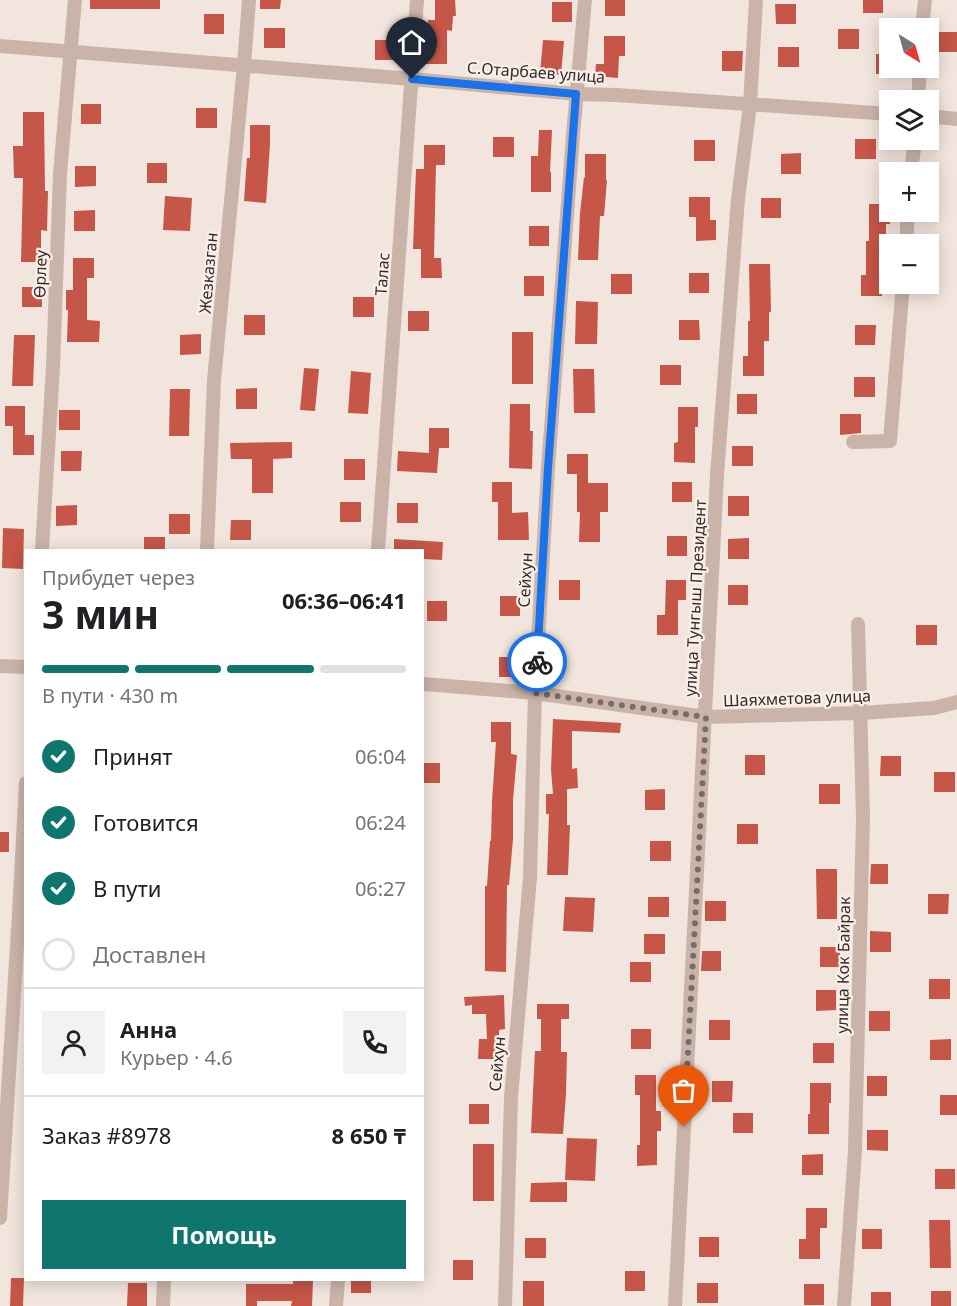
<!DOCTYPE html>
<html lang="ru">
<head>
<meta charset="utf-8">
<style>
  body { margin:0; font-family:"Noto Sans",sans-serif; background:#f2f2f2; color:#202124; height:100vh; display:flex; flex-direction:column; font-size:22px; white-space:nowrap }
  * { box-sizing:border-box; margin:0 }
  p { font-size:20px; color:#757577 }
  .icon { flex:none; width:33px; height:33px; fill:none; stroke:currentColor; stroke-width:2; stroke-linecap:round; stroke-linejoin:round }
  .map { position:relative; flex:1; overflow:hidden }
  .panel { position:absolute; left:24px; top:549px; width:400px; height:732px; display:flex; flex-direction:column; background:#fff; border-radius:0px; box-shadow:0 3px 15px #0003 }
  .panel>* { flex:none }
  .needle { width:39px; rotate:143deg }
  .controls { position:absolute; left:879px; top:18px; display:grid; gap:12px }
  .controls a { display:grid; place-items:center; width:60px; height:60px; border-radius:0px; background:#fff; box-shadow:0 3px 15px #0003; font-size:30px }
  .pin { position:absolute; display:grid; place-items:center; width:51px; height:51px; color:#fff; margin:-62px -26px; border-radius:50% 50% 50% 0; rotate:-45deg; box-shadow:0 0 6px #0007 }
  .pin .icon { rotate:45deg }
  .courier { position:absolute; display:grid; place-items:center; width:60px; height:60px; margin:-30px; border:4px solid #1a73e8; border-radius:50%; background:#fff; color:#222; box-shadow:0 2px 8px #0007 }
  .headline em { font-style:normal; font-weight:700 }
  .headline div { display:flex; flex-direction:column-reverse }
  .headline { display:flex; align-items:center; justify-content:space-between; height:102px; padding:0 18px }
  h1 { font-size:39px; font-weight:700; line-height:45px }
  .bar { display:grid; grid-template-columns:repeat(4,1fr); gap:9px 6px; align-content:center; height:72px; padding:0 18px }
  .bar i { height:8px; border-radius:4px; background:#e0e0e0 }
  .bar .selected { background:#0f766e }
  .bar p { grid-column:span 4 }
  .line { display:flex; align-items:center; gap:15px; padding:0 18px; border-top:2px solid #e0e0e0 }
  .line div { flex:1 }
  .round { display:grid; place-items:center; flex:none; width:63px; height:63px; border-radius:0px; background:#f2f2f2 }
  ol { padding:0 18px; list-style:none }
  li { display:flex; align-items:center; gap:18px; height:66px }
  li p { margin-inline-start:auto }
  li .icon { padding:6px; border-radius:50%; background:#0f766e; color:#fff; stroke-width:4 }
  li:last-child { color:#757577 }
  li i { width:33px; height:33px; border:3px solid #e0e0e0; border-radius:50% }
  .button { display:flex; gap:12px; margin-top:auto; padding:12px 18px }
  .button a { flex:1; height:69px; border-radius:0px; background:#0f766e; color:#fff; font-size:24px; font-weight:700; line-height:69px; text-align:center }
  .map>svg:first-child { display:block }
  .building { fill:#c55648 }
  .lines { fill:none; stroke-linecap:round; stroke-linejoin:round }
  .minor { stroke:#cab4a9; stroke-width:14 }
  .done { stroke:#786c68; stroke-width:6; stroke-dasharray:0 10.8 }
  .route { stroke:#1a73e8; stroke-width:8 }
  .labels { text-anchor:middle; stroke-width:4.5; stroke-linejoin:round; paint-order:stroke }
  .street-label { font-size:16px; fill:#372b29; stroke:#faf0e9 }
</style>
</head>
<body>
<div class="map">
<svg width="957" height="1306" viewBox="0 0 957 1306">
  <rect width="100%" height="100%" fill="#f2e5dd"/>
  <!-- building -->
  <path class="building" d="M90,0h70v9h-70z
    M260,0h21l-1,9h-20z
    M435,0h20l1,16h-3l-1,15 -5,-1v34h-21l2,-44h7z
    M605,0h20v16h-20z
    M863,0h20v13h-20z
    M552,2h20v20h-20z
    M775,4h21v20h-20z
    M204,14h20v20h-20z
    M264,28h21v20h-21z
    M838,29h21v20h-21z
    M938,32h19v20h-19z
    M604,36h21v20h-6l-1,22 -23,-2 1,-12h8z
    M375,40h20v20h-20z
    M543,40l21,1 -3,34 -21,-2z
    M778,47h21v20h-21z
    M722,51h21l-1,20h-20z
    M876,54h14v20h-14z
    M81,104h20v20h-20z
    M196,108h21v20h-21z
    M23,112h21l1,79h3l-1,40 -6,-1v32h-20l2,-84h-9l-1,-32h10z
    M250,125h20v20l-4,58 -22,-2 3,-43h3z
    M539,130h13l-2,42h1v20h-20v-36h7z
    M493,137h21v20h-21z
    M855,139h21v20h-21z
    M694,140h21v21h-21z
    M424,145h21v20h-9l-2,93h7l1,20h-21v-29h-8l3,-80h8z
    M801,153v21h-20v-20z
    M585,154h21v26h1l-3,36h-4l-2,44h-20l2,-47 4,-36 1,1z
    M147,163h20v20h-20z
    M75,166h21v20l-21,1z
    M165,196l27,2 -2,33 -27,-1z
    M689,197h21v23h6v20l-20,1v-24h-7z
    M761,198h20v20h-20z
    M869,204h21v20h-4v37h-4v35h-21v-21h5v-34h3z
    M95,210v21h-21v-20z
    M529,226h20v20h-20z
    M73,258h21v20h-7v42l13,1 -1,21h-32l1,-32h-2v-20h7z
    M749,264h21l1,48h-2v29h-5v35h-21v-20h5v-35h2z
    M689,273h20v20h-20z
    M611,274h21v20h-21z
    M524,276h20v20h-20z
    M22,287h20v20h-20z
    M353,297h21v20h-21z
    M576,301l22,1 -1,42h-22z
    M408,311h21v20h-21z
    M244,315h21v20h-21z
    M679,320h20l1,20h-21z
    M855,325h21l-1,20h-20z
    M512,332h21v52h-21z
    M201,334v20l-21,1v-20z
    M14,335h21l-2,51h-21z
    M660,365h21v20h-21z
    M304,368l15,1 -4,42 -15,-1z
    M573,369h21l1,44h-21z
    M351,371l20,2 -3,41 -20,-1z
    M854,377h21v20h-21z
    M257,388v21h-21v-20z
    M170,389h20l-1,47h-20z
    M737,394h20v20h-20z
    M510,404h20v27h3l-1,38 -23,-1z
    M5,406h20v29h9v20h-21v-29h-8z
    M678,407h20v20h-3v36l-21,-1v-19l4,-1z
    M59,410h21v20h-21z
    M840,414h21v19l-21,2z
    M429,428h20v20h-10l-2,25 -40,-2 1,-20 31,2z
    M292,442v16l-19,1v34h-21v-34h-21l-1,-16z
    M732,446h21v20h-21z
    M61,451h21l-1,20h-20z
    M567,454h21v29h20v29h-8v30h-21l1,-30h-3v-38h-10z
    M344,459h21v21h-21z
    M492,482h20v31l16,-1 1,28h-31v-38h-6z
    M672,482h20v20h-20z
    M728,496h21v20h-21z
    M340,502h21v20h-21z
    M397,503h21v20h-21z
    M77,505v20l-21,1v-20z
    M169,514h21v20h-21z
    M231,520h20v20h-21z
    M3,528l21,1 -1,40 -21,-1z
    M667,536h20v20h-20z
    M144,537h21v13h-21z
    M749,538v21h-21v-20z
    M394,539l49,3 -1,18 -19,-1v-9h-29z
    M559,580h21v20h-21z
    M666,580h20v20h-8v35h-21v-20h8z
    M728,585h20v20h-20z
    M500,596h20v20h-20z
    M427,601h20v20h-20z
    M916,625h21v20h-21z
    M499,657h21v20h-21z
    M553,719l68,4 -1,10 -48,-2v38l5,-1 1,20 -11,1v36h3l-2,50h-21l2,-61h-3v-20h7l-2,-24z
    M491,722h20v32l6,1 -4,45v39l-4,46h-2l-1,87 -21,-1v-85h2l3,-45h1l1,-39 4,-60h-5z
    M745,755h20v20h-20z
    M881,756h20v20h-21z
    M423,763h17v20h-17z
    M934,772h21v20h-21z
    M819,784h21v20h-21z
    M665,789v21h-20v-20z
    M737,824h21v20h-21z
    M0,832h9v20h-9z
    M650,841h21v20h-21z
    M871,864h17v20h-18z
    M816,869h21v50h-20z
    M928,894h21l-1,20h-20z
    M565,897l30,1 -2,34 -30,-1z
    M648,897h21v20h-21z
    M705,901h21v20h-21z
    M870,931l21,1v20h-21z
    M644,934h21v20h-21z
    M820,947h20v20h-20z
    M702,951h19v20h-20z
    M630,962h21v20h-21z
    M929,979h21v20h-21z
    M816,990h20v20l-20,1z
    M504,995l1,34 -6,1v29h-21l1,-20h8l-1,-25h-14v-9l-7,1 -1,-9z
    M537,1004h32v15h-8v33h6l-1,42 -3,40 -32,-1 4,-82h6v-32h-4z
    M869,1011h21v20h-21z
    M709,1020h21v20h-21z
    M631,1029h20v20h-20z
    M951,1039v21h-21v-20z
    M813,1043h21v20h-21z
    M635,1075h21v36h5v20h-4v34l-20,1v-21h3v-50h-5z
    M867,1076h20v20h-20z
    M712,1081h21l-1,21h-20z
    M810,1083h21v20h-2v31h-21v-20h2z
    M940,1095h17v20h-17z
    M469,1104h20v20h-20z
    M733,1113h20v20h-20z
    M867,1130h21v21l-21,-1z
    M567,1138l30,1 -2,42 -30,-1z
    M473,1144h21v57h-21z
    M823,1154v21h-21v-20z
    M935,1169h20v20h-20z
    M567,1182v20h-37l1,-19z
    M806,1208h21v20h-7v31h-21v-20h7z
    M929,1220h21l1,48h-21z
    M862,1229h20v20h-20z
    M699,1237h20v20h-20z
    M525,1238h21v20h-21z
    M453,1260h20v20h-20z
    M625,1271h20v20h-20z
    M11,1278h13l-1,28h-13z
    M293,1280h20l-1,26h-21l1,-5h-35v5h-11v-22h47z
    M351,1280h20v13h-20z
    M523,1281h21v25h-21z
    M128,1283h19v23h-20z
    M697,1283h21v20h-21z
    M804,1284h20v21h-20z
    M931,1291h20v15h-20z
    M871,1292h20v14h-20z"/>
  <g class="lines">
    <!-- minor -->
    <path class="minor" d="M922,28l3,-28
      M0,46l412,33 164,15 41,1 273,19
      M918,100l2,-32
      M928,116l29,3
      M911,172l4,-32
      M906,244l2,-32
      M853,442l37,-1 13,-157
      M42,550l11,-183 7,-193 15,-174
      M207,550l7,-170 30,-315 5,-65
      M378,550l39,-550
      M0,666l26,1
      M423,684l112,9 171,24 155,-4 73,-5 23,-6
      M0,1218l19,-305 7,-130
      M163,1306l1,-26
      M336,1306l2,-26
      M505,1306l6,-208 19,-221 5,-184 13,-225 25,-333 12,-135
      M675,1306l42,-831 21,-276 12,-94 6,-105
      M844,1306l11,-155 8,-334 -5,-193"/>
  </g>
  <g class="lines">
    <!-- done -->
    <path class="done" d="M537,662l-2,31 171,24 -22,410"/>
    <!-- route -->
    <path class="route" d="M412,79l164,15 -28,374 -11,194"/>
  </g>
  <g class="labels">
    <!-- street labels -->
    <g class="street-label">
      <text transform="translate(536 72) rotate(4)" y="6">С.Отарбаев улица</text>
      <text transform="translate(208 273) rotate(-85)" y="6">Жезказган</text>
      <text transform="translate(40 274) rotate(-88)" y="6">Өрлеу</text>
      <text transform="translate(382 274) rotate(-86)" y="6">Талас</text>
      <text transform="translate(525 580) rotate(-87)" y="6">Сейхун</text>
      <text transform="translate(695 598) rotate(-87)" y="6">улица Тунгыш Президент</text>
      <text transform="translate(797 698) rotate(-2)" y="6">Шаяхметова улица</text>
      <text transform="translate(843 965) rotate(-89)" y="6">улица Кок Байрак</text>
      <text transform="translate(497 1064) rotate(-85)" y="6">Сейхун</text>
    </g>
  </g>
</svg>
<div class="controls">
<a><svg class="needle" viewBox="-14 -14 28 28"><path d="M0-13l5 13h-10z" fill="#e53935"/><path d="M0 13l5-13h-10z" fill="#757577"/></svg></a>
<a><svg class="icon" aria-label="layers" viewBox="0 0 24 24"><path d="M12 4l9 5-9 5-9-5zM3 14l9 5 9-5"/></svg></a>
<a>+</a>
<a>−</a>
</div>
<div class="pin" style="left:684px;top:1127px;background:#ea580c"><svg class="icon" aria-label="bag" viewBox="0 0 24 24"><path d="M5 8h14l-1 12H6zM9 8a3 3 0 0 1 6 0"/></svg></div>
<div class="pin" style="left:412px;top:79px;background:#1f2937"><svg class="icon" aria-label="home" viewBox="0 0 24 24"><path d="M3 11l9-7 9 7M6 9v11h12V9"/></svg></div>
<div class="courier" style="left:537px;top:662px"><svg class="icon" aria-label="bike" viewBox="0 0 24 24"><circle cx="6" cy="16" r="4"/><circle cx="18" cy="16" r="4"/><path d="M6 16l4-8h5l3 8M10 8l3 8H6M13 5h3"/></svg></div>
<section class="panel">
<div class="headline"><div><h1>3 мин</h1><p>Прибудет через</p></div><em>06:36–06:41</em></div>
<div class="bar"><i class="selected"></i><i class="selected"></i><i class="selected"></i><i></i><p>В пути · 430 m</p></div>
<ol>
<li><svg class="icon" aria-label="check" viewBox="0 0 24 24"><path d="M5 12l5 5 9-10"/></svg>Принят<p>06:04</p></li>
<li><svg class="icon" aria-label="check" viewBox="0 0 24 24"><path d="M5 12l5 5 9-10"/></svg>Готовится<p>06:24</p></li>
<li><svg class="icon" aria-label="check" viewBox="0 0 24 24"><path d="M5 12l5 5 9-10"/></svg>В пути<p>06:27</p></li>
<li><i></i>Доставлен</li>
</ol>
<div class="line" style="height:108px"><a class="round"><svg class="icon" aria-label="person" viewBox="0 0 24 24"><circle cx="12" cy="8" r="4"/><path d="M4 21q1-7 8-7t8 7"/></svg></a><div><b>Анна</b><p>Курьер · 4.6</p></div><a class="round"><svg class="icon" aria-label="phone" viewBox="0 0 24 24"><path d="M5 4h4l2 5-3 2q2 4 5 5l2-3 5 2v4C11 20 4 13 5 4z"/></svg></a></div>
<div class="line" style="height:78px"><div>Заказ #8978</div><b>8 650 ₸</b></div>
<div class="button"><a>Помощь</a></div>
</section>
</div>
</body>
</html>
